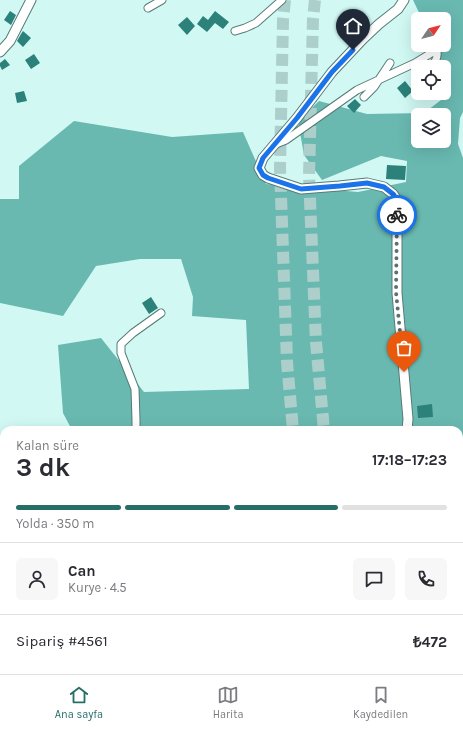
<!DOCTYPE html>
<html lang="tr">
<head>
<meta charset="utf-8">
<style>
  body { margin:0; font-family:Karla,sans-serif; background:#f7f7f7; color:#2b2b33; height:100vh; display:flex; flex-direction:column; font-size:15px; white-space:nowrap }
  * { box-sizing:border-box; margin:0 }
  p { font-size:13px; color:#7c7c81 }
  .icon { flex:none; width:22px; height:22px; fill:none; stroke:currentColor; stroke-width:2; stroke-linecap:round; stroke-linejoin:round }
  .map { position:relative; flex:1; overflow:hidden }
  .side { position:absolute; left:0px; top:426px; width:463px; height:248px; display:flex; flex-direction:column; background:#fff; border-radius:12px 12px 0 0; box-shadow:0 4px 16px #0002 }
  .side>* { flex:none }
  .needle { width:26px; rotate:55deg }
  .tools { position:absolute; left:411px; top:12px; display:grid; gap:8px }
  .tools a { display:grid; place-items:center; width:40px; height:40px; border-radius:6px; background:#fff; box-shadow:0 4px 16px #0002; font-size:20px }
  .pin { position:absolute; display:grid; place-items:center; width:34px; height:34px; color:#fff; margin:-41px -17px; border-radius:50% 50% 50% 0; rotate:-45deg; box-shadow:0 0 4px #0007 }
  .pin .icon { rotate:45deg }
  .courier { position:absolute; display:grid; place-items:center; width:40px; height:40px; margin:-20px; border:3px solid #1a73e8; border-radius:50%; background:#fff; color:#222; box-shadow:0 1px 5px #0007 }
  .headline em { font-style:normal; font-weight:700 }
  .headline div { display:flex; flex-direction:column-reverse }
  .headline { display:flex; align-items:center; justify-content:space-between; height:68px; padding:0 16px }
  h1 { font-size:26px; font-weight:700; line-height:30px }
  .bar { display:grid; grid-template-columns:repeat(4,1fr); gap:6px 4px; align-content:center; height:48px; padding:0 16px }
  .bar i { height:5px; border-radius:3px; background:#e1e1e2 }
  .bar .on { background:#266f69 }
  .bar p { grid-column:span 4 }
  .line { display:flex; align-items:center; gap:10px; padding:0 16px; border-top:1px solid #e1e1e2 }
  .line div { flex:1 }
  .round { display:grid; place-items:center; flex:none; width:42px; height:42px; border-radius:6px; background:#f7f7f7 }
  .tabs { display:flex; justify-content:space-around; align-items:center; height:56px; border-top:1px solid #e1e1e2; background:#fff; font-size:11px; color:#7c7c81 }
  .tabs a { display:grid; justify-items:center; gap:2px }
  .tabs .on { color:#266f69 }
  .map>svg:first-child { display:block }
  .forest { fill:#69b9b1; fill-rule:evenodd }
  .building { fill:#2c817a }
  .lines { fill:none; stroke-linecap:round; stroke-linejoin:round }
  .highway-tunnel { stroke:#adcfcb; stroke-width:12; stroke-dasharray:12 6; stroke-linecap:butt }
  .street-casing { stroke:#577b77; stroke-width:9 }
  .secondary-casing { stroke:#577b77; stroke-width:11 }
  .street { stroke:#fff; stroke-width:7 }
  .secondary { stroke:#fff; stroke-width:9 }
  .done { stroke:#5b7270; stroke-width:4; stroke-dasharray:0 7.2 }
  .route { stroke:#1a73e8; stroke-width:5 }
</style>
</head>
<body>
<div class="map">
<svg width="463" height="674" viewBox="0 0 463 674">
  <rect width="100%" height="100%" fill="#d1f8f3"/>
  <!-- forest -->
  <path class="forest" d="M413,0h50v112l-3,6 -2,26 5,14v516h-171l-1,-4h168v-240h-189v-1l-3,1h-195l-9,-17 -5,-68 43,-7 43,54 105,-3 -3,-69 -54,-4 1,-19 -12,-38h-41l-44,7 -33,50 -63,-13v-104h19v-33l55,-45 98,16 71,-5 23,52 92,8 48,-10 1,-21 -26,-5 -59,24 -18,-25 -6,-34 21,-20 48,13 57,-1 17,-13 6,-13 -3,-20h-1l-5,-22h6v-26h-22zM418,115h26v26h-26z"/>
  <!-- building -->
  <path class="building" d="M10,11l6,4 -5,10 -7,-5z
    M215,11l14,11 -6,7 -8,-6 -8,9 -10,-8 6,-8 5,4z
    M187,17l8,9 -8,9 -9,-10z
    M23,31l8,7 -8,9 -6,-6 4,-7z
    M34,54l6,9 -9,6 -6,-9z
    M5,59l5,6 -8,5 -2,-4v-3z
    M405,81l8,10 -8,7 -8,-10z
    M24,91l3,10 -10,2 -2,-10z
    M355,99l6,6 -7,8 -7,-7z
    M387,165l19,1 -1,14 -19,-1z
    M151,297l7,11 -9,6 -7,-11z
    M432,404l1,13 -15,1 -1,-12z"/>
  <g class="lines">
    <!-- highway-tunnel -->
    <path class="highway-tunnel" d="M285,0l-2,20 -3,148 7,194 6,68
      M315,0l-2,19 -4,157 7,166 8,88
      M367,670l2,4
      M392,670l2,4"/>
    <!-- street casing -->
    <g class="street-casing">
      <path id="street" d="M148,8l14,-8
        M235,31l10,-3 11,-5 26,-23
        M364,97l10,-10 16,-24
        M276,144l10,-4 71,-50 58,-27 18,-11h4c1,7 -2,11 -7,15
        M136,430v-10l-1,-31 -14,-36v-9l12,-11 28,-20
        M0,472h4
        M0,629l4,1
        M109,670l12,4
        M54,674l3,-4"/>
    </g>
    <!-- secondary casing -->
    <g class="secondary-casing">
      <path id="secondary" d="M404,0l-6,9 -19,15 -16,15 -31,33 -35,46 -34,40 -4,10 4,7 5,3 33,11 38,-3 28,-3 17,4 9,7 4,6v93l11,126 -1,11
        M0,52l10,-11 21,-41
        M459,603l4,9
        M281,670l3,4
        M269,674l3,-4"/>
    </g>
    <!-- street -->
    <use href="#street" class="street"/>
    <!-- secondary -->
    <use href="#secondary" class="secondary"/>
  </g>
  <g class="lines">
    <!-- done -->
    <path class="done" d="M397,215l-1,77 8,80"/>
    <!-- route -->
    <path class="route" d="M353,50l-21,22 -35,46 -34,40 -4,10 4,7 5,3 33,11 39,-3 27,-3 17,4 9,7 4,6v15"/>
  </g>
</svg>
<div class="tools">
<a><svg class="needle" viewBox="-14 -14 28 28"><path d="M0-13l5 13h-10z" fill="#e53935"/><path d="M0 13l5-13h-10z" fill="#7c7c81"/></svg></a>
<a><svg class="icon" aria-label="locate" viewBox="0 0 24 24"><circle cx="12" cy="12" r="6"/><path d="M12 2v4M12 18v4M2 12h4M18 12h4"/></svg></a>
<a><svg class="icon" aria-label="layers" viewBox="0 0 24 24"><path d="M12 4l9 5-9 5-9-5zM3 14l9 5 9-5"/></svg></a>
</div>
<div class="pin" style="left:404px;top:372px;background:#ea580c"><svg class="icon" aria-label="bag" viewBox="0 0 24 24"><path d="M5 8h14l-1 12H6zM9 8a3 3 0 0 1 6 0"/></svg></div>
<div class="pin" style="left:353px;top:50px;background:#1f2937"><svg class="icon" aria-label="home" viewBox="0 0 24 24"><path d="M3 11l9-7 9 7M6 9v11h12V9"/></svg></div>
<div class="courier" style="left:397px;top:215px"><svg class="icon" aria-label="bike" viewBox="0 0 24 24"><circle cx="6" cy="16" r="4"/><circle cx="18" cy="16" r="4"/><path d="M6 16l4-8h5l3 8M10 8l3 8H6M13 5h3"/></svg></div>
<section class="side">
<div class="headline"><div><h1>3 dk</h1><p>Kalan süre</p></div><em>17:18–17:23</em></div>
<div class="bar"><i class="on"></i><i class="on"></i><i class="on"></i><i></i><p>Yolda · 350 m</p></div>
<div class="line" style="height:72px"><a class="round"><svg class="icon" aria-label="person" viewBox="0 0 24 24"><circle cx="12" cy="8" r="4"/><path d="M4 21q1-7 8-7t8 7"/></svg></a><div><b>Can</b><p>Kurye · 4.5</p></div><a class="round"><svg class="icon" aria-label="chat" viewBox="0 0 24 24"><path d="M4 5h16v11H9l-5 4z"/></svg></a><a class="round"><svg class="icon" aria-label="phone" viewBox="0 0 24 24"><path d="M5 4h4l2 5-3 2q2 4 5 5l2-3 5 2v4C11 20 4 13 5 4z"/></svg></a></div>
<div class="line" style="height:52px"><div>Sipariş #4561</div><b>₺472</b></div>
</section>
</div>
<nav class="tabs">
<a class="on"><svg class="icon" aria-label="home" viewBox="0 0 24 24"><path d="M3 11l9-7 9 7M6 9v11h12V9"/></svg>Ana sayfa</a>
<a><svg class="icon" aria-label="map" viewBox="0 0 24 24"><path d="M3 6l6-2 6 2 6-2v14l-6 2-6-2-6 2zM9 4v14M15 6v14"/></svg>Harita</a>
<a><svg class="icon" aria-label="saved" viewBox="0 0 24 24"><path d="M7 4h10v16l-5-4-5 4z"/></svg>Kaydedilen</a>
</nav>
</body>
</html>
